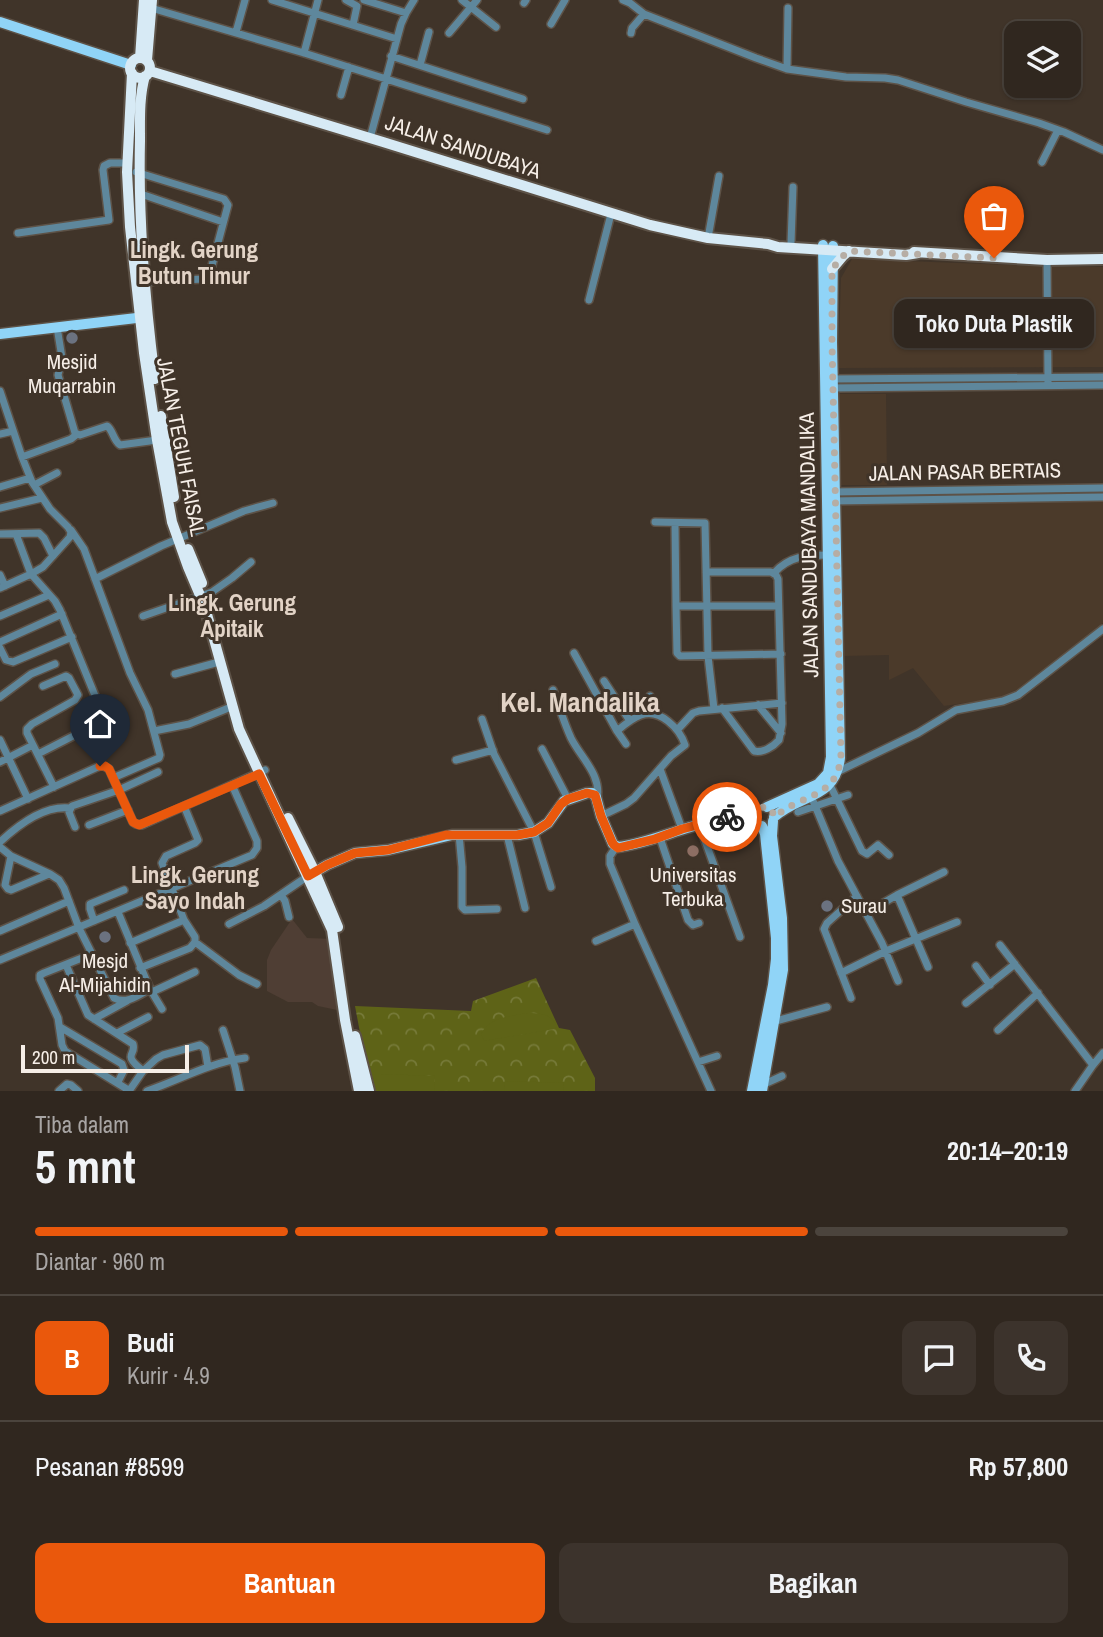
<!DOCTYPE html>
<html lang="id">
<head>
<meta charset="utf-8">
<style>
  body { margin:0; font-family:"Archivo Narrow",sans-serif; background:#3c332c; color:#f1f3f6; height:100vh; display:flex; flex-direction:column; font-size:26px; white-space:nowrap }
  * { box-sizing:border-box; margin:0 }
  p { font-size:23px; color:#a8a5a4 }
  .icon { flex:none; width:38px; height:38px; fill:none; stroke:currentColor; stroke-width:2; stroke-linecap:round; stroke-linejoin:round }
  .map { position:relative; height:1091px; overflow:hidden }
  .side { display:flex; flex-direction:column; background:#30271f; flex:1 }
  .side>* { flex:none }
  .controls { position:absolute; left:1004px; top:21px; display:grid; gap:14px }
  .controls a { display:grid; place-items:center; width:77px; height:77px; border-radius:14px; background:#30271f; box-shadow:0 2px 5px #0004,0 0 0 2px #4b443d; font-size:35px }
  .scale { position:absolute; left:21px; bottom:18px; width:168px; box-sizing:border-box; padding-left:7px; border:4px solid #f6eee7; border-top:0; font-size:19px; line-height:24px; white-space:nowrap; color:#f6eee7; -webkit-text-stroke:5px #403429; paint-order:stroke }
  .pin { position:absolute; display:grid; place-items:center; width:60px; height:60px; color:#fff; margin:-72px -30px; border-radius:50% 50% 50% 0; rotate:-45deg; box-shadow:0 0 7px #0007 }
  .pin .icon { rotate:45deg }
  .courier { position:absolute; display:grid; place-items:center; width:70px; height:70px; margin:-35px; border:5px solid #ea580c; border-radius:50%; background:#fff; color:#222; box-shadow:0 2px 9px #0007 }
  .bubble { position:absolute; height:49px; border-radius:14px; background:#30271f; box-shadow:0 2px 5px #0004,0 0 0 2px #4b443d; font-size:23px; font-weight:800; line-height:49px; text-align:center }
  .overview em { font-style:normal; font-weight:800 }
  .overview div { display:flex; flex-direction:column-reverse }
  .overview { display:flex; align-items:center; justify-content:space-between; height:119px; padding:0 35px }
  h1 { font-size:46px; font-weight:800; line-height:52px }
  .bar { display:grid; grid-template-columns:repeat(4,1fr); gap:10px 7px; align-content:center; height:84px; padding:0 35px }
  .bar i { height:9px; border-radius:5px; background:#4b443d }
  .bar .selected { background:#ea580c }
  .bar p { grid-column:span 4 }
  .line { display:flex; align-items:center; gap:18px; padding:0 35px; border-top:2px solid #4b443d }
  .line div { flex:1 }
  .round { display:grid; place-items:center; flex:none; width:74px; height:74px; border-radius:14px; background:#3c332c }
  .primary-button { display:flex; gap:14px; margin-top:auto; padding:14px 35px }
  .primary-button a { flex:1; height:80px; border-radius:14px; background:#ea580c; color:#fff; font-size:28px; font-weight:800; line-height:80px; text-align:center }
  .primary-button a+a { background:#3c332c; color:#f1f3f6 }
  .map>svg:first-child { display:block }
  .built { fill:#4b3a2a }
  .industrial { fill:#4f3e34 }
  .park { fill:url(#park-crowns) }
  .pitch { fill:#5e6317 }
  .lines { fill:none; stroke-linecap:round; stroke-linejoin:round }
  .minor-casing { stroke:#5d5247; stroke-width:10 }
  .major-casing { stroke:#5d5247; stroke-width:13 }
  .highway-casing { stroke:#5d5247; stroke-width:14 }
  .minor { stroke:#5e879c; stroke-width:7 }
  .major { stroke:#90d4f7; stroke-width:10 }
  .highway { stroke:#d7eaf5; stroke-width:10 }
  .done { stroke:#b6ada4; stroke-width:7; stroke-dasharray:0 12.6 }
  .route { stroke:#ea580c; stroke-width:9 }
  .worship-dot { fill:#6b7280; stroke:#403429; stroke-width:2.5 }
  .education-dot { fill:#8d6e63; stroke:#403429; stroke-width:2.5 }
  .labels { text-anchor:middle; stroke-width:6; stroke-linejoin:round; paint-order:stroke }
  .street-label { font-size:21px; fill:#f6eee7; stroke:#403429 }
  .poi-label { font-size:21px; fill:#f6eee7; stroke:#403429 }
  .neighbourhood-label { font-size:23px; font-weight:bold; fill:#e2d3c6; stroke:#403429 }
  .district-label { font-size:28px; font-weight:bold; fill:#e2d3c6; stroke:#403429 }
</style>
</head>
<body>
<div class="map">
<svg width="1103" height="1091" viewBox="0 0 1103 1091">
  <defs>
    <pattern id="park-crowns" width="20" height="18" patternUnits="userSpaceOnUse" patternTransform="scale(1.75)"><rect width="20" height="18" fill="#5e6317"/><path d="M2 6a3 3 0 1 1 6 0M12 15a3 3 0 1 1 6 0" fill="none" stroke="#767a39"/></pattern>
  </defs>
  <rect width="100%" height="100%" fill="#403429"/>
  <!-- built -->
  <path class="built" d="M852,259l216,8h35v100l-265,1 3,-90z
    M838,394h48l1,91h-49z
    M1103,501v122l-85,66 -19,9 -55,8 -31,-38 -24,12v-25l-46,1 -3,-153z"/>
  <!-- industrial -->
  <path class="industrial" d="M292,919l15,19 27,1 8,72 -24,-5 -6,-4h-24l-21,-11v-31l4,-10z"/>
  <!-- park -->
  <path class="park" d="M536,978l23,50 11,2 25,48v13h-224l-16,-85 116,5 2,-10z"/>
  <!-- pitch -->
  <path class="pitch" d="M528,1013c13,0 24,1 29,14l-3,2 -70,12 -3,-7c8,-17 31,-18 47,-21z
    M381,1074l54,2 -1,15h-53z
    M505,1081l59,2 -1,8h-59z"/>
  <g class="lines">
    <!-- minor casing -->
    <g class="minor-casing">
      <path id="minor" d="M272,0l125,39
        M346,0l11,6 -4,19
        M364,0l42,13
        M462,0l34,27
        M623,0l7,3 14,11 112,44 31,11 59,8 39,1 13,2 68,22 73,21 25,9 39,18
        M524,3l2,-3
        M151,8l153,45 243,77
        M551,24l14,-24
        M236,32l9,-32
        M449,33l28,-33
        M631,33l1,-5 12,-14
        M304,53l14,-53
        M391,56l132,43
        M420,65l9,-33
        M787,69l1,-61
        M341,95l8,-28
        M370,138l31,-114 5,-11 8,-13
        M1042,162l16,-32
        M136,172l88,27 4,6 -18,68 -7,6 -57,3
        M141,194l82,28
        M18,233l91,-13 -6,-50 1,-4 6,-3h17
        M708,238l11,-62
        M791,243l2,-56
        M1047,260l1,122
        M589,300l22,-86
        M57,327l5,31 -4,17 17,58 5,2 27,-9c6,4 6,14 13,19l37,-5
        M829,379l274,-2
        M831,388l272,-3
        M0,391l22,66 10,25 18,27 18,18 3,5 -1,5 -27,30 -12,7 -31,14
        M0,434l13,-3
        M22,457l49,-18 5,-4
        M34,485l23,-12
        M0,487l30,-9
        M831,492l272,-4
        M831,501l272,-4
        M0,508l42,-10
        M655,522l50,1 3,133 6,53
        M675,523l1,83h102
        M71,530l13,19 46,124 18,37 12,45 -1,3 -46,20
        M0,534l39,-1 5,5 9,18
        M16,534l15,40 24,27 5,9 36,88
        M706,572h65l5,3 2,4 4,145 -3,16c-6,7 -16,13 -25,11l-32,-43
        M774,573c15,-17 33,-18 54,-18
        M0,575l5,11
        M95,579l66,-33 83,-35 29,-8
        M676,606l1,47 3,3 101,-2
        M0,616l49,-21
        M143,616l69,-24 20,-14 19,-16
        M0,642l62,-28
        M0,648l6,12 7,2 59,-25
        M574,653l43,78 9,13
        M175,674l44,-12
        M604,681l26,40
        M43,686l23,-10 3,2 9,17 -3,5 -43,24 -5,5v4l27,54
        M553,690c6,16 11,33 18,48 10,20 31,37 26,61
        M650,696l7,19
        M0,697l31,-23 24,-10
        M758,705l23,28
        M482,719l12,35 40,78 17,55
        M679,728l14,-15 6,-2 83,-8
        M154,731l35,-7 42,-17
        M0,740l28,59
        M542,749l26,50
        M38,754l43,-22
        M456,760l37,-10
        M0,762l33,-17
        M660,769l22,60
        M839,771l79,-38 38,-23 47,-9 15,-6 85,-66
        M830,785l32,66 5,3 11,-9 11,10
        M811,796l27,65 44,82 16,38
        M0,811l102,-46 7,4 24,53 3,2 6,1 123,-55
        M798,812l50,-17
        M601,816l25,-12 8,-6 37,-42 14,-11c-5,-16 -25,-37 -44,-30 -9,3 -17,10 -24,16
        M699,824l41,113
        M89,825l39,-15
        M75,827l-6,-15 3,-6 47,-16 39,-18
        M459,834l3,33v40l3,3 32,-1
        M507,835l18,73
        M660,838l28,82 5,5 6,-2
        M0,842c18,-17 44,-37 70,-34
        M0,847l11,9 39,18 9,6 5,8 15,40 35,70c12,7 25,-3 36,-9
        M616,847l-6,9v8l25,60 76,167
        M11,856l-6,29 3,4 3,1 38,-16
        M281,895l4,6 4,16
        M897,895l31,72
        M118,912l32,77 12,20
        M866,913l31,-18 47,-23
        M94,921l-4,-12v-5l34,-14
        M229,924l35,-18 44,-30
        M0,931l69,-30
        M596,941l39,-17
        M195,942l44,33 18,9
        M130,943l54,-23
        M1000,945l93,120
        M92,954l-48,19 -4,2v4l18,39 4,27 3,6 65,40
        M0,960l252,-105 5,-7v-7l-25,-56
        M66,965l22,50 45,29c2,7 -2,8 -2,13 0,5 9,11 12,14
        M976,966l14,19
        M140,968l50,-20 5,-6v-5l-11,-17 -22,-57 4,-7 29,-13 3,-3 -14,-34
        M841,973l45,-22 71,-29
        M152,992l43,-20
        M851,998l-27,-69 3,-6 30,-27
        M966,1003l49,-39
        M94,1019l33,-18
        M772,1022l55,-15
        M60,1027l62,37 2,6 -6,12
        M223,1030l12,37 5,24
        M998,1030l40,-37
        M117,1033l31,-16
        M698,1062l19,-6
        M762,1085l20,-9
        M59,1091l8,-7 4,1 7,6
        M129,1091l14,-20 13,-12 7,-4 37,-10 5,4 3,18
        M147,1091c32,-11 64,-29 98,-33
        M1075,1091l18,-26 10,-12"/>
    </g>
    <!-- major casing -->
    <g class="major-casing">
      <path id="major" d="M0,22l131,43
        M0,334l145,-17
        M767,807l51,-23 10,-11 3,-16 -8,-512
        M774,817c27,-24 61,-17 66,-59l-8,-416 1,-96
        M308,876l19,-11 28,-12 33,-3 64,-15h66l16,-3 14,-9 16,-22 23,-8h5l4,4 5,19 12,28 5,3c24,-3 46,-12 69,-19 23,-7 46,-12 69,-16
        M752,1091l21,-106 3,-26v-21l-11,-104 -3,-8
        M762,1091l21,-121 -1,-52 -10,-82 1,-15"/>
    </g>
    <!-- highway casing -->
    <g class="highway-casing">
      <path id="highway" d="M130 68a10 10 0 1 1 20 0a10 10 0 1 1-20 0Z
        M140,58l4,-58
        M147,60l5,-60
        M150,71l233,71 267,83 58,13 60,6 10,3 128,8 12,-2
        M132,73l-5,99 3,55 14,126 13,87 15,82 16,45 17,40 34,122 93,201 13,90 14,71
        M145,76c-6,21 -5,44 -5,65 -2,79 5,160 15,238
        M914,252l133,8 56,-1
        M832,269l11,-13 6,-5
        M161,416l13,81
        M188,549l14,34
        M288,818l27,54 23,55
        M355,1036l14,55"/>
    </g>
    <!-- minor -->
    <use href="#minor" class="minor"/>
    <!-- major -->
    <use href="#major" class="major"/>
    <!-- highway -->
    <use href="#highway" class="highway"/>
  </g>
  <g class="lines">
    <!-- done -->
    <path class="done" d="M727,817l29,-5 7,-5 8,2 4,8c26,-24 60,-17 66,-59l-9,-416v-73l11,-13 6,-5 145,7"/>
    <!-- route -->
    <path class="route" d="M100,766h5l4,3 24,53 6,3 120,-51 49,102 19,-11 28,-12 33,-3 58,-15h71l17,-3 14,-9 13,-19 7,-5 19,-6 8,2 6,21 11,26 2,3 4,3 37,-9 27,-10 45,-12"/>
  </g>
  <!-- markers -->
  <g class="worship-dot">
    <circle cx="72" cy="338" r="7"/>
    <circle cx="827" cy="906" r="7"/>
    <circle cx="105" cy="937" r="7"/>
  </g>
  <circle class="education-dot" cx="693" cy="851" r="7"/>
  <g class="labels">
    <!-- street labels -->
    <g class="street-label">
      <text transform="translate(463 147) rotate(18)" y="7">JALAN SANDUBAYA</text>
      <text transform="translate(181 447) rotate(79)" y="7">JALAN TEGUH FAISAL</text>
      <text transform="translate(965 472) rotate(-1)" y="7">JALAN PASAR BERTAIS</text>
      <text transform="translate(809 545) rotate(-91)" y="7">JALAN SANDUBAYA MANDALIKA</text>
    </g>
    <!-- poi labels -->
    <g class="poi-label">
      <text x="72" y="369">Mesjid<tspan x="72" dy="24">Muqarrabin</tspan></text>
      <text x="693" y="882">Universitas<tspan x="693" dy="24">Terbuka</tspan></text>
      <text x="841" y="913" text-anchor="start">Surau</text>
      <text x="105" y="968">Mesjd<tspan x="105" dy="24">Al-Mijahidin</tspan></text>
    </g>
    <!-- neighbourhood labels -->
    <g class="neighbourhood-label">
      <text x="194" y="258">Lingk. Gerung<tspan x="194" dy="26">Butun Timur</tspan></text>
      <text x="232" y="611">Lingk. Gerung<tspan x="232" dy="26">Apitaik</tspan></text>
      <text x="195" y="883">Lingk. Gerung<tspan x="195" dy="26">Sayo Indah</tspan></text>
    </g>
    <!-- district labels -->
    <g class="district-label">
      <text x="580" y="712">Kel. Mandalika</text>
    </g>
  </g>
</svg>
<div class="controls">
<a><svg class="icon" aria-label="layers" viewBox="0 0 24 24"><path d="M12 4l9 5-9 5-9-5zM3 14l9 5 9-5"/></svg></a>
</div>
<div class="scale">200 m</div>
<div class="pin" style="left:994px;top:258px;background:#ea580c"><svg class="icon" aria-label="bag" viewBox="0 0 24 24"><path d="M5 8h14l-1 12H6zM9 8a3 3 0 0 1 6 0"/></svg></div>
<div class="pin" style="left:100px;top:766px;background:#1f2937"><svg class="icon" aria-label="home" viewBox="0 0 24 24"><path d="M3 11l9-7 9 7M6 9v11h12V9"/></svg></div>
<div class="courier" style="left:727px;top:817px"><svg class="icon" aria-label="bike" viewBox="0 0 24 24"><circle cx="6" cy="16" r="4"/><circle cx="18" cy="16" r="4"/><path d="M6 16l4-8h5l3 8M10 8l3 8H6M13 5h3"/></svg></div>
<div class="bubble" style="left:894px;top:299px;width:200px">Toko Duta Plastik</div>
</div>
<section class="side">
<div class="overview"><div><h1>5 mnt</h1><p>Tiba dalam</p></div><em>20:14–20:19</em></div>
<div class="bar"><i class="selected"></i><i class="selected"></i><i class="selected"></i><i></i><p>Diantar · 960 m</p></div>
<div class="line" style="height:126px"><b class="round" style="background:#ea580c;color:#fff">B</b><div><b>Budi</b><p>Kurir · 4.9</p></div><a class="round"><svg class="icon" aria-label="chat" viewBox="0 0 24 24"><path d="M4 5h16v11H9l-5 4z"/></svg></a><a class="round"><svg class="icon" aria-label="phone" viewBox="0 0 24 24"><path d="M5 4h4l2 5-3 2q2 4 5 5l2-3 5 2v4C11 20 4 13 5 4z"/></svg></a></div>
<div class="line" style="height:91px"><div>Pesanan #8599</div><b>Rp 57,800</b></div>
<div class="primary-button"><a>Bantuan</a><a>Bagikan</a></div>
</section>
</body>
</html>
